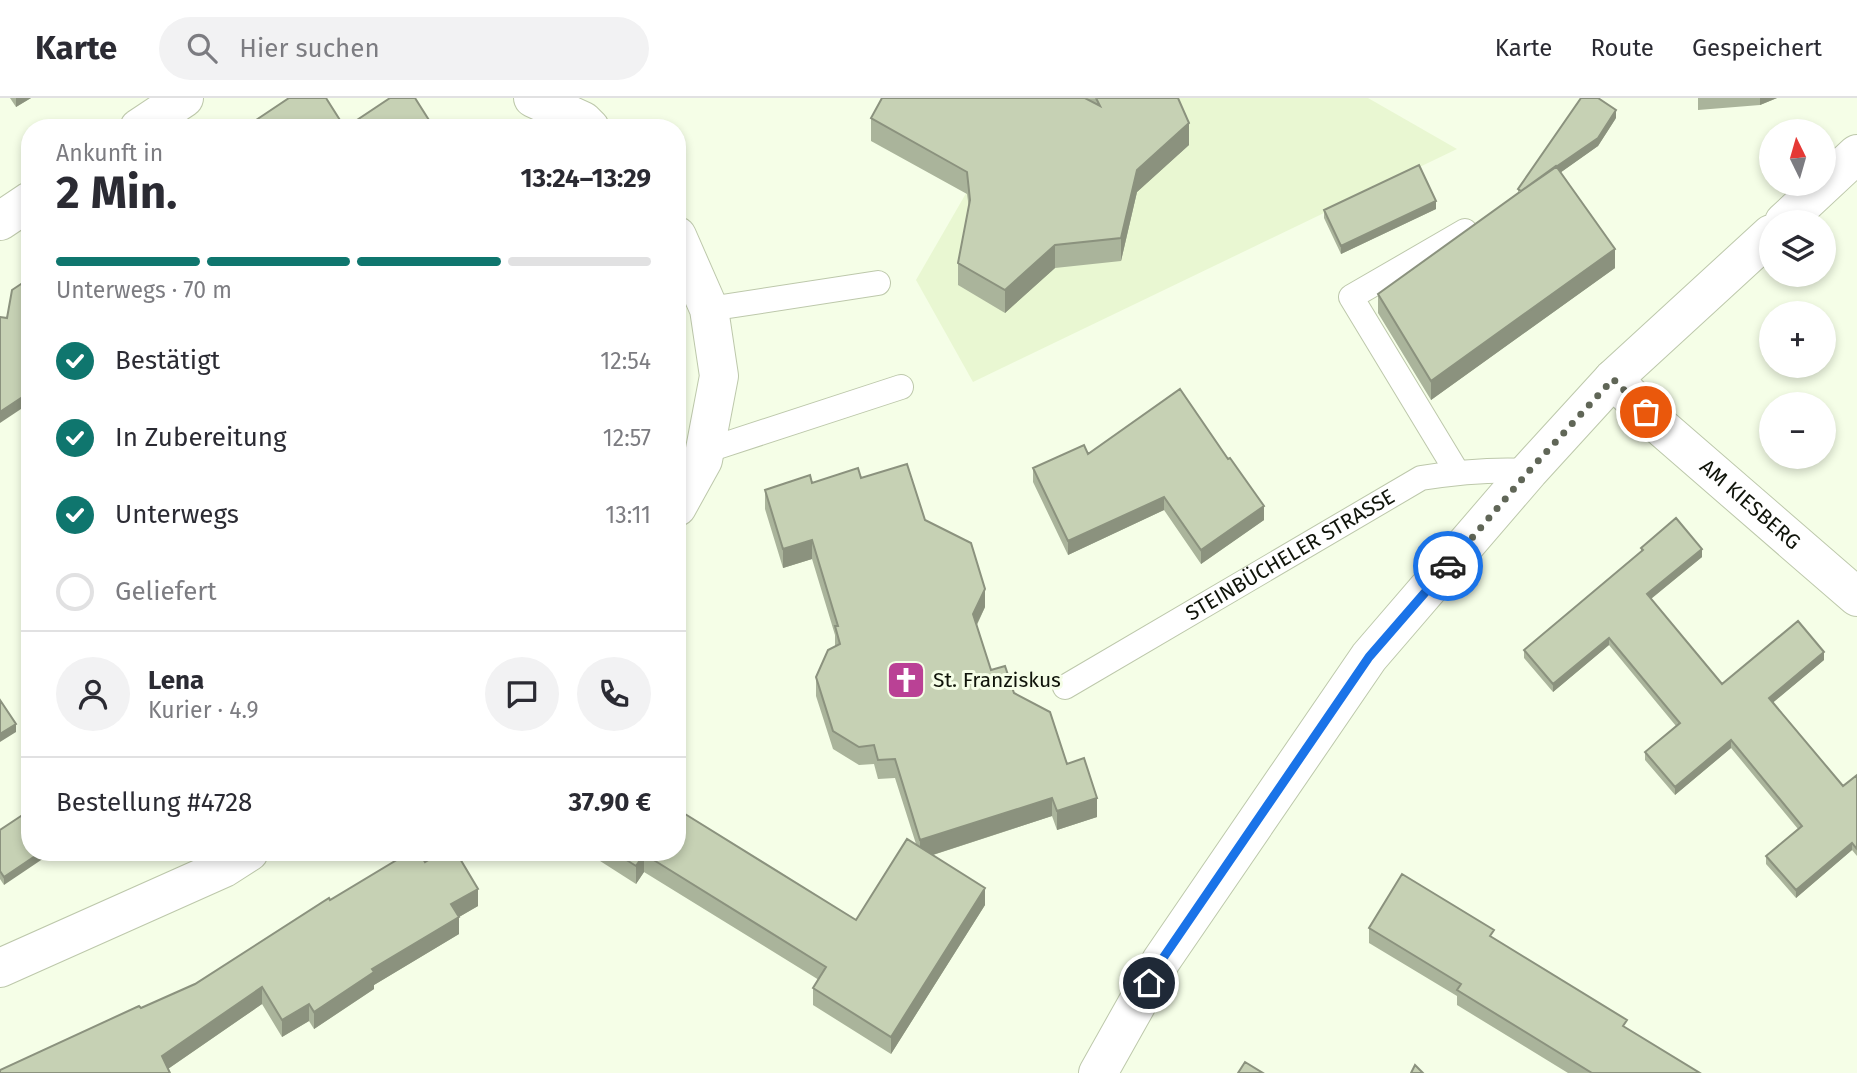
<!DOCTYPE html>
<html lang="de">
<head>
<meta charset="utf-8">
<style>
  body { margin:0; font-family:"Fira Sans",sans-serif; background:#f2f2f3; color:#2b2b33; height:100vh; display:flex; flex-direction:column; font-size:26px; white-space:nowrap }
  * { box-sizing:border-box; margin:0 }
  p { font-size:23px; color:#7c7c81 }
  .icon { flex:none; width:38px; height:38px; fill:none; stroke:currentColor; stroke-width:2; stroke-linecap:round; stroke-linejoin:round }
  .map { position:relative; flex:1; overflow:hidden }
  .sheet { position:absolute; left:21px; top:21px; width:665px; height:742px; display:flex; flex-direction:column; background:#fff; border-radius:28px; box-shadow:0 4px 10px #0003 }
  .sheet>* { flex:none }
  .needle { width:46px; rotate:355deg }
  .fabs { position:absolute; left:1759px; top:21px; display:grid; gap:14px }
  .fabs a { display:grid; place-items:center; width:77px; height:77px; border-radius:50%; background:#fff; box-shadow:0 4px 10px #0003; font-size:35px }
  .pin { position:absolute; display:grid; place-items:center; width:60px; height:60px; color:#fff; margin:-30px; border:4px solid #fff; border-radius:50%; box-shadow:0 2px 7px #0007 }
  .courier { position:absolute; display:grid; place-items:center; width:70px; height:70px; margin:-35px; border:5px solid #1a73e8; border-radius:50%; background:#fff; color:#222; box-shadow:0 2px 9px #0007 }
  .headline em { font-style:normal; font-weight:700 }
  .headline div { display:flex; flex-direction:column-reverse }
  .headline { display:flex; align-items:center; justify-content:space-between; height:119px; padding:0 35px }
  h1 { font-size:46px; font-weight:700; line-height:52px }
  .bar { display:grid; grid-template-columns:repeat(4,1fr); gap:10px 7px; align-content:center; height:84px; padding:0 35px }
  .bar i { height:9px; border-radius:5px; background:#e1e1e2 }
  .bar .current { background:#0f766e }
  .bar p { grid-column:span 4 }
  .line { display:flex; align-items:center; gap:18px; padding:0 35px; border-top:2px solid #e1e1e2 }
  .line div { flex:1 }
  .round { display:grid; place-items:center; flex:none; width:74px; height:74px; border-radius:37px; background:#f2f2f3 }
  ol { padding:0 35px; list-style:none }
  li { display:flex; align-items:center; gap:21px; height:77px }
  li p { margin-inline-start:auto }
  li .icon { padding:7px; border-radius:50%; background:#0f766e; color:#fff; stroke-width:4 }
  li:last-child { color:#7c7c81 }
  li i { width:38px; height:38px; border:4px solid #e1e1e2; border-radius:50% }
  header { display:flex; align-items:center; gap:42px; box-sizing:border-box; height:98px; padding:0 35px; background:#fff; border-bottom:2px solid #e1e1e2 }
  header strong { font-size:33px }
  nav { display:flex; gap:38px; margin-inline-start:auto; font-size:24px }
  .search { width:490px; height:63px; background:#f2f2f3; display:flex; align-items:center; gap:18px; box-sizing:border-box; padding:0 24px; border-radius:38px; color:#7c7c81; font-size:26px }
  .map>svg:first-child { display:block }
  .built { fill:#e9f7d2 }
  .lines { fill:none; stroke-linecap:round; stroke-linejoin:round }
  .lane-casing { stroke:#bdc8ab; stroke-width:26 }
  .street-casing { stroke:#bdc8ab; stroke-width:40 }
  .secondary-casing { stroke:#bdc8ab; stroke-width:40 }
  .lane { stroke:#fff; stroke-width:24 }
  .street { stroke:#fff; stroke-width:38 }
  .secondary { stroke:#fff; stroke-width:38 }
  .wall { fill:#aab49b }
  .shaded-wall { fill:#8b927e }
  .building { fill:#c6d1b4; stroke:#8b927e; stroke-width:2 }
  .done { stroke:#606657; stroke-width:7; stroke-dasharray:0 12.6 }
  .route { stroke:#1a73e8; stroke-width:9 }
  .labels { text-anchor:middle; stroke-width:6; stroke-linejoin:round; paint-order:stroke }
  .street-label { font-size:21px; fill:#10140a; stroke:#f5fee7 }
  .poi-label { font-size:21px; fill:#10140a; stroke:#f5fee7; text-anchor:start }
</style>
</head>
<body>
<header>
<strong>Karte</strong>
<div class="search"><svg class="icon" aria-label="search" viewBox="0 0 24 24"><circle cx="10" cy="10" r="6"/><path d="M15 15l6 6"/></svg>Hier suchen</div>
<nav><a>Karte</a><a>Route</a><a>Gespeichert</a></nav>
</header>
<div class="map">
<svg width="1857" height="975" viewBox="0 0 1857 975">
  <rect width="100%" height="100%" fill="#f5fee7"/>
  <!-- built -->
  <path class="built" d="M1021,0h347l89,51 -484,233 -57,-102z"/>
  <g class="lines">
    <!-- lane casing -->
    <g class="lane-casing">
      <g id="lane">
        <path d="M709,211l169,-26"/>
        <path d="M705,353l196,-64"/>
        <path d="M1457,374l-106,-175 114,-66"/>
        <path id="s1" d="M1065,589l356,-209c37,-6 71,-9 108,-7"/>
      </g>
    </g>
    <!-- street casing -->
    <g class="street-casing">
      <g id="street">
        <path d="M533,0l50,23 7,7"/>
        <path d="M139,30l45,-30"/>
        <path d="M0,123l30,-20"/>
        <path d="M677,138l32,73 10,67 -16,84 -26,47"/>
        <path id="s2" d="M1613,281l48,48 196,170"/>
        <path d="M0,870l224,-100 25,-16"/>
      </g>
    </g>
    <!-- secondary casing -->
    <g class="secondary-casing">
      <path id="secondary" d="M1784,124l73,-68
        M1098,975l63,-112 208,-304 160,-186 84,-92 158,-145"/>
    </g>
    <!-- lane -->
    <use href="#lane" class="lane"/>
    <!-- street -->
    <use href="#street" class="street"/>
    <!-- secondary -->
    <use href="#secondary" class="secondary"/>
  </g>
  <!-- wall -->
  <path class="wall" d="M10,0h21l-15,9z
    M882,0h296l11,47 -52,47 -16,69 -66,7 -50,45 -47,-28v-22l11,-55 -2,-14 -96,-53v-23z
    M1698,0h79l-17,7 -62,5z
    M1616,20l-18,28 -37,26 54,96 -184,132 -53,-87v-19l140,-101v-4z
    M1436,111l-95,45 -17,-36v-8z
    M1088,356l176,66 -63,44 -37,-54 -96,45 -35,-73v-14z
    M861,380l64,42 60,87 -8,18 14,45 23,23 53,71 30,53 -40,13 -5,-14 -119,39 52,50 -94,149 -78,-49v-17l6,-8 -175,-108 -8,12 -50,-32h91l5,-40 174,108 60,-76 -21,-66 -17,1 -4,-15 -15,1 -26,-16 -17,-53v-19l19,-31v-11l-23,-76 -29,9 -18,-59v-19l47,-7z
    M1641,450l61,9 -51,42 71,85 102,-24 -51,42 70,84 14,-11v81l-5,-6 -56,48 -30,-34v-8l32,-27 -67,-81 -56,47 -30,-35v-8l31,-26 -67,-81 -56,47 -29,-34v-8l117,-98z
    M30,712l-26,75 -4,-6v-49z
    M425,764l53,44 -19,11v17l-85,51v4l-60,40 -5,-8 -27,16 -20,-33 -94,65 -27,-61 54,-24 135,-84z
    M1369,830l125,11 133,90 73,44h-132l-111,-68v-9l-88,-53z"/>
  <!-- shaded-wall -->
  <path class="shaded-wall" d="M16,0h15l-15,9z
    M1760,0h17l-17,7z
    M1616,12v8l-18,28 -76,54z
    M1189,25v22l-52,47 -16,69v-23l16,-68z
    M1436,103v8l-95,45v-8z
    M1055,147v23l-50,45v-23z
    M1615,151v19l-184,132v-19z
    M30,294v11l-30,20v-11z
    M1164,399v13l-96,45v-14z
    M1264,408v14l-63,44v-14z
    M812,442v19l-29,9v-19z
    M1702,451v8l-55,45v-8z
    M985,491v18l-12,25v-18z
    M1609,540v7l-56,47v-8z
    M1824,554v8l-55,46v-8z
    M16,626v8l-16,10v-8z
    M1731,642v8l-56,47v-8z
    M682,698v17l-5,7v-17z
    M1052,700v18l-132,43v-19z
    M1097,700v19l-40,13v-19z
    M1852,745v7l-56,48v-8z
    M41,754h12l-49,33v-8z
    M644,756v18l-8,12v-18z
    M985,790v17l-94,149v-17z
    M478,791v17l-19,11v17l-85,51v4l-60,40v-17l58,-43 79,-65z
    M262,889v17l-100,69v-17z
    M309,906v17l-27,16v-17z"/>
  <!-- building -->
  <path class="building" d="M289,0h37l19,30h-101z
    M390,0h25l19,30h-89z
    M882,0h203l15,8 -4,-8h82l11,25 -52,47 -16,68 -66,7 -50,45 -47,-27 12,-63 -3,-28 -96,-54z
    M1581,0h17l18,12 -18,28 -77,53 -3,-2z
    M1419,67l17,36 -95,45 -17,-36z
    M1556,68l59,83 -184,132 -53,-87z
    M30,180v114l-30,20v-95l7,1 5,-28z
    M1180,291l48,70 2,-1 34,48 -63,44 -37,-53 -96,44 -35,-73 51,-23 4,9z
    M907,366l18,56 46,23 14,46 -12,25 18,56 14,-4 9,27 36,19 17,52 17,-6 13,40 -40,13 -5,-13 -132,42 -25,-81 -17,1 -4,-15 -15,2 -26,-16 -17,-54 12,-27 12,-6 -5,-18h3l-26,-86 -29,9 -18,-59 45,-15 2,8 46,-15 3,10z
    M1676,420l26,31 -55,45 75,90 76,-63 26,31 -55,46 74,88 14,-11v74l-5,-6 -56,47 -30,-34 36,-30 -71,-86 -56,47 -30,-35 35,-29 -71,-85 -56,46 -29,-34 119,-100 -2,-2z
    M0,602l16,24 -16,10z
    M677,695l5,3 -5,7z
    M677,711l179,111 51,-81 78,49 -94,149 -78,-49 13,-21 -182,-113 -8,12 -22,-14h63z
    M30,712v42h11l-37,25 -4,-6v-41z
    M410,754h9l6,10 16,-10h15l22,37 -27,15 8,13 -87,52 2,3 -60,40 -5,-8 -27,16 -20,-33 -100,69 8,17h-170v-3l139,-64 2,2 54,-24 134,-86 1,2z
    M1402,776l92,56 -4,6 137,84 -4,6 77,47h-108l-135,-83 4,-6 -92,-56z
    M1245,964l18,11h-25z
    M1415,967l8,8h-12z"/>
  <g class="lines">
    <!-- done -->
    <path class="done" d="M1448,468l81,-95 84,-92 33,33"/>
    <!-- route -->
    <path class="route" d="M1149,885l12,-22 208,-304 79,-91"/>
  </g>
  <!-- icons -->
  <defs>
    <g id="church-square" transform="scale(2.0125)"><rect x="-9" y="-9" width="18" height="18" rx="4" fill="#ba4195" stroke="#f5fee7"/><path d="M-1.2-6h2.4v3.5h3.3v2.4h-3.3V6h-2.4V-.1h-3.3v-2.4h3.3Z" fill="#fff"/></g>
  </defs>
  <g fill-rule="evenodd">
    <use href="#church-square" x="906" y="582"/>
  </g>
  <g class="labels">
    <!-- street labels -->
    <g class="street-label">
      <text dy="7" stroke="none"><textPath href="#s2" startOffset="186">AM KIESBERG</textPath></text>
      <text dy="7" stroke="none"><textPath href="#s1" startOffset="261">STEINBÜCHELER STRASSE</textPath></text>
    </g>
    <!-- poi labels -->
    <g class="poi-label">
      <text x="933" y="589">St. Franziskus</text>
    </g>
  </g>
</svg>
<div class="fabs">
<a><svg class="needle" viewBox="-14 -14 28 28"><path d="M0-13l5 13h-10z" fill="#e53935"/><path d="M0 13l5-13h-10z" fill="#7c7c81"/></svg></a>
<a><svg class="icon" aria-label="layers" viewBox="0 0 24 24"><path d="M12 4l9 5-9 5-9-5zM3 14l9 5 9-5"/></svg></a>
<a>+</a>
<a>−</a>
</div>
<div class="pin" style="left:1646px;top:314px;background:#ea580c"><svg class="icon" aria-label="bag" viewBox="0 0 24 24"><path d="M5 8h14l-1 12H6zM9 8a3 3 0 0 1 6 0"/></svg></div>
<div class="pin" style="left:1149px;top:885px;background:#1f2937"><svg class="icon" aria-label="home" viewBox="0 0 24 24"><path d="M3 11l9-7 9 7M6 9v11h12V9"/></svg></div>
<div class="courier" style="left:1448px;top:468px"><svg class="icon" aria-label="car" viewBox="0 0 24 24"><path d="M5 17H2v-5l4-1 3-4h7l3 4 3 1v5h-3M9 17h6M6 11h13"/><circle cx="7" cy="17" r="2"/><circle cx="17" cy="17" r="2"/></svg></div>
<section class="sheet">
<div class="headline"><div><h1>2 Min.</h1><p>Ankunft in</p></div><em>13:24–13:29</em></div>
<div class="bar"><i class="current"></i><i class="current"></i><i class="current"></i><i></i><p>Unterwegs · 70 m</p></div>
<ol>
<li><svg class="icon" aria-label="check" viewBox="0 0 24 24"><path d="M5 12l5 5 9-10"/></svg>Bestätigt<p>12:54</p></li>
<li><svg class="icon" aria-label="check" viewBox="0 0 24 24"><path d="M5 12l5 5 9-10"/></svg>In Zubereitung<p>12:57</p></li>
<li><svg class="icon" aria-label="check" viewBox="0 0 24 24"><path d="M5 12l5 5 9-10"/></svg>Unterwegs<p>13:11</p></li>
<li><i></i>Geliefert</li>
</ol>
<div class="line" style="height:126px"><a class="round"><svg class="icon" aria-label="person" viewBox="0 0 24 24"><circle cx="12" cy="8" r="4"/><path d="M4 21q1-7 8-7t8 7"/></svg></a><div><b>Lena</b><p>Kurier · 4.9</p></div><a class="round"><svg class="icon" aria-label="chat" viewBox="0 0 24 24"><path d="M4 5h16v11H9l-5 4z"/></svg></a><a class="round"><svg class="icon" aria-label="phone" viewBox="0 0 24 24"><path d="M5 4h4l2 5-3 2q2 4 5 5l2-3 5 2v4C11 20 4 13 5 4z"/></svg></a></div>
<div class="line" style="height:91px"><div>Bestellung #4728</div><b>37.90 €</b></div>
</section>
</div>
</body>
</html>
